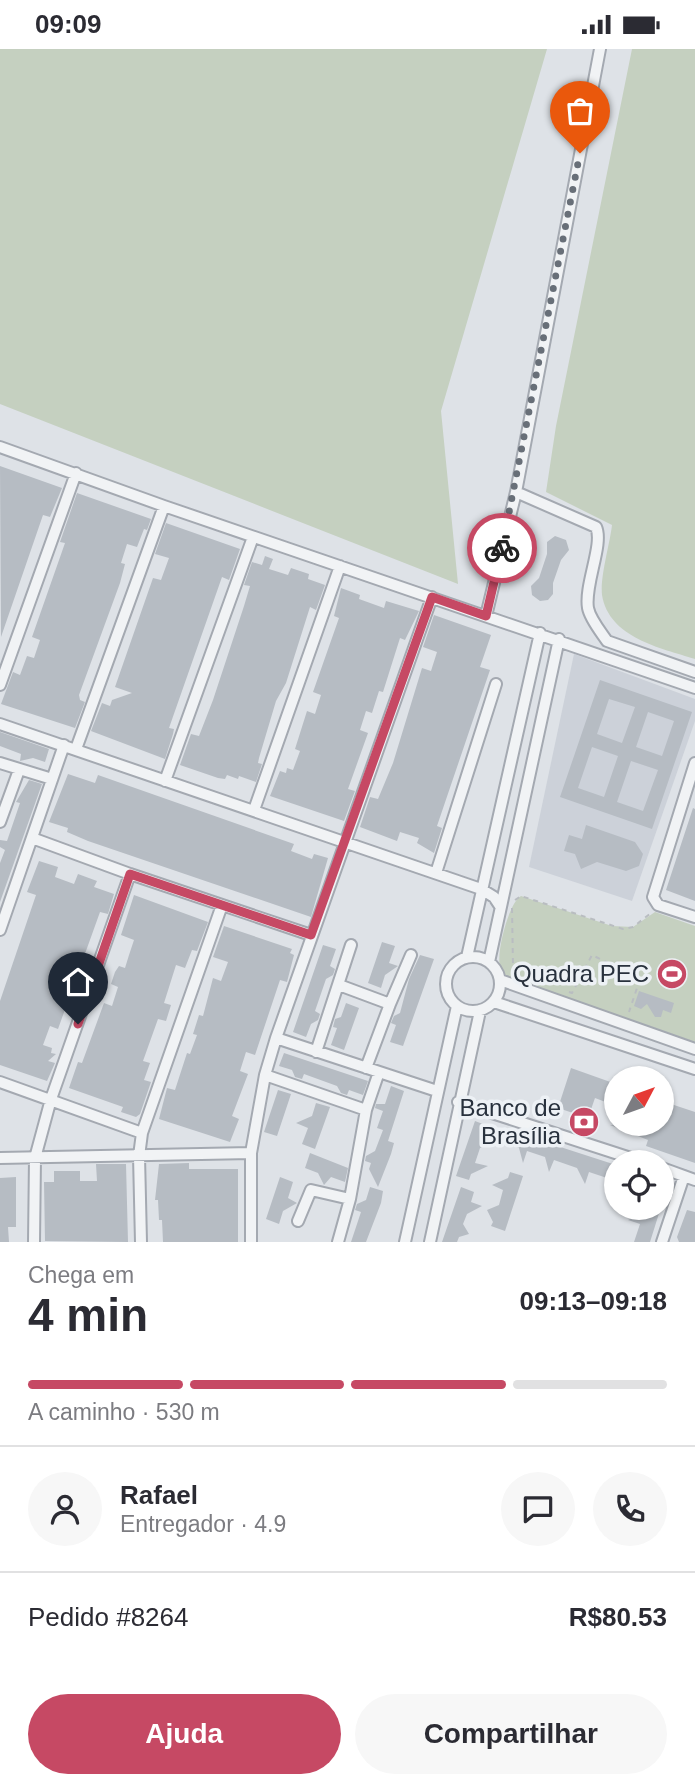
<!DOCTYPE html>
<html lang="pt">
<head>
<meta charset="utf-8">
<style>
  body { margin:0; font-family:Arial,sans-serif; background:#f7f7f7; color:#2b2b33; height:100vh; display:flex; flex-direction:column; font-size:26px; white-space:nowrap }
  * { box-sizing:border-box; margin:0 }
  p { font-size:23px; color:#7c7c81 }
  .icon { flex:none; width:38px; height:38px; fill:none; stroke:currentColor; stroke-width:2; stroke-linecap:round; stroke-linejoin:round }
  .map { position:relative; height:1193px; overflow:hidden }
  .panel { display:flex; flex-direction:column; background:#fff; flex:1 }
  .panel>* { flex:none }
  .needle { width:46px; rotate:49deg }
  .tools { position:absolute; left:604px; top:1017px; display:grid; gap:14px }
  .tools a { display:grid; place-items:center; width:70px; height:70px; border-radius:50%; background:#fff; box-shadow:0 2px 5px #0004; font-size:35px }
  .pin { position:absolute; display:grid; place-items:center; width:60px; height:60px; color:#fff; margin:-72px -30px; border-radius:50% 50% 50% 0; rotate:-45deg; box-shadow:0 0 7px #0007 }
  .pin .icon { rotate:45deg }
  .courier { position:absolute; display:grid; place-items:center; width:70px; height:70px; margin:-35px; border:5px solid #c64964; border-radius:50%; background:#fff; color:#222; box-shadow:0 2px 9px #0007 }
  .headline em { font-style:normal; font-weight:700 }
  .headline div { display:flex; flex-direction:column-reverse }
  .headline { display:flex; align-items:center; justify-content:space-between; height:119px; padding:0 28px }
  h1 { font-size:46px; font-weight:700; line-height:52px }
  .bar { display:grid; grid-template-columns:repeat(4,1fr); gap:10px 7px; align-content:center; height:84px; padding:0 28px }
  .bar i { height:9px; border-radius:5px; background:#e1e1e2 }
  .bar .selected { background:#c64964 }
  .bar p { grid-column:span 4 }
  .line { display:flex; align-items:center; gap:18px; padding:0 28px; border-top:2px solid #e1e1e2 }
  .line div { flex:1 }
  .round { display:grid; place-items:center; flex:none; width:74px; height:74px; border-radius:37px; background:#f7f7f7 }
  .action { display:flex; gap:14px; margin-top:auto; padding:14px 28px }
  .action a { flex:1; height:80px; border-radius:42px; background:#c64964; color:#fff; font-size:28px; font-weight:700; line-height:80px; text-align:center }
  .action a+a { background:#f7f7f7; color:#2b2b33 }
  .status { display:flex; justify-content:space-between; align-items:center; height:49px; padding:0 35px; background:#fff; direction:ltr }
  .status svg { height:19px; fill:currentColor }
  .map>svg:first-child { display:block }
  .built { fill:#ccd1d9 }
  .green { fill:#c5d0c0 }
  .building { fill:#b6bcc3; fill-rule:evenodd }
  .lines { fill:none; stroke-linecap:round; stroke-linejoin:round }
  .minor-casing { stroke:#a4a9b1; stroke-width:14 }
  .path { stroke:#b9bdc1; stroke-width:2; stroke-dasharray:5 5; stroke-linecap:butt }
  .minor { stroke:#f1f3f5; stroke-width:10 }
  .done { stroke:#686f78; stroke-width:7; stroke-dasharray:0 12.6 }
  .route { stroke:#c64964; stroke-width:9 }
  .labels { text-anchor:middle; stroke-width:7; stroke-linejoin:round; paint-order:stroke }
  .poi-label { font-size:24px; fill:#28313d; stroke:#edf1f5; text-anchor:end }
</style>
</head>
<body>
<div class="status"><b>09:09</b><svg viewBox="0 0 49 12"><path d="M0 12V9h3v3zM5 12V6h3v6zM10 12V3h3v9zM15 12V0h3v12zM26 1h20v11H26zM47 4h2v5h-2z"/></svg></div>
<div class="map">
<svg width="695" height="1193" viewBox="0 0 695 1193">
  <rect width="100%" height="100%" fill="#dee2e7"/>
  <!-- built -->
  <path class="built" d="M574,605l121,45v22l-63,180 -103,-34z"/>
  <!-- green -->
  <path class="green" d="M0,0h547l-106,362 17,173 -458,-180z
    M632,0h63v610c-34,-11 -86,-21 -93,-64 -2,-18 8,-52 10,-70l-66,-33 10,-66z
    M521,847l91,30 21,1 22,-15 40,14v116l-189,-66c-2,-3 -4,-6 -6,-10 -4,-13 9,-64 21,-70z"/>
  <!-- building -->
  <path class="building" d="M0,417l62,22 -12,29 -7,-2 -42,122z
    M77,444l74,26 -4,11 -3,-1 -7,18 -10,-3 -6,19 4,1 -5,19 -41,112 1,5 5,2 -10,26 -74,-24 12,-32 7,3 7,-19 7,2 6,-18 -8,-3 33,-94 -5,-1z
    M166,474l74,26 -11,31 -7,-3 -53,151 5,1 -1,5 -8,25 -74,-28 11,-28 8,3 2,-6 20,-7 -17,-6 38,-109 8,2 8,-22 -14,-4z
    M555,487l11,4 3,10 -8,10 -8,23v11l-5,6 -8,1 -8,-6 -1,-9 8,-8 8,-24v-12z
    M265,507l8,3 -4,10 19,6 3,-7 18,6 -1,5 17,6 -9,25 -6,-3 -24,76 -10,18 -17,57 -1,5 4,1 -6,18 -17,-6 -1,3 -11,-4 -2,4 -7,-1 -38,-13 11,-31 8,2 14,-36 31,-94 6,-20 -6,-1 8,-23 10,3z
    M341,539l19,7 -1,4 25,9 2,-7 33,10 -14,29 -5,-2 -17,54 -4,-1 -7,22 -6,-2 -6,19 8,3 -20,56 7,2 -11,30 -74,-25 10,-25 6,2 1,-5 6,2 7,-19 -5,-2 12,-38 8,3 6,-19 -8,-3 26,-74 -5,-2z
    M434,566l57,20 -11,32 10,3 -53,156 5,2 -8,25 -17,-10 2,-5 -19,-6 -3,9 -37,-14 10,-30 8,2 15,-36 29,-95 9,3 6,-19 -14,-5z
    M600,631l92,32 -40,117 -92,-32zM609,650l26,8 -13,36 -25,-9zM648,663l26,9 -12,35 -26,-9zM592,698l26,9 -14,41 -26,-9zM631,712l27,9 -15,41 -26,-9z
    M0,683l49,17 -4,13 -12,-4 -13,3 1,-7 -21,-8z
    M68,725l27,9 3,-8 196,69 -3,7 21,8 2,-5 14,4 -17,59 -223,-76 -21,-9 1,-4 -19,-6z
    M29,731l13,4 -42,118v-39l5,-13 -5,-3v-7l7,1 13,-38 -4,-1z
    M693,759l2,1v92l-29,-11z
    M586,776l49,17 8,12 -4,12 -13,5 -29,-9 -16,7 -6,-15 -11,-3 5,-16 13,4z
    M39,812l19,6 -3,10 19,7 4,-10 19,7 -3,6 20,7 -6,20 -8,-2 -42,117 -8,-3 -7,19 9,3 -1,5 5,1 -8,7 7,2 -8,18 -47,-16v-64l36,-106 -9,-3z
    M134,846l74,27 -11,29 -5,-1 -7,18 -9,-3 -12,38 7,2 -5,16 -8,-2 -15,42 7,2 -6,17 7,2 -11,32 -4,3 -15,-5 2,-5 -54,-19 9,-26 4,1 22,-60 8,3 6,-19 -7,-3 4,-12 4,-6 6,2 4,-13 5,-15 -13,-5z
    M224,877l68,23 -2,4 4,2 -7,27 -7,-2 -25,75 -9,-3 -6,19 8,3 -16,42 7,3 -9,23 -71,-23 8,-31 8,2 12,-37 3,1 7,-19 -4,-1 6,-19 4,1 10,-38 8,3 7,-19 -15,-5z
    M382,893l13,4 -6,17 9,3 -13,9 -4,13 -13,-5z
    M323,896l13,4 -6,17 5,3 -2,6 -7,4 -11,32 5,3 -2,6 -7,4 -5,13 -13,-5z
    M420,906l14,4 -31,87 -13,-4 6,-17 -5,-2 3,-7 6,-3 9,-34z
    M553,918l16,6 -3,9 -16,-5z
    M639,942l35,12 -3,10 -8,-3 -2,7h-6l-8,-13 -6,5 -7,-3z
    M346,954l13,5 -15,42 -13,-5 6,-17 -4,-1 2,-8 6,-2z
    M284,1004l84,28 -5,14 -14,-5 -2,5 -6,-2 -4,-7 -33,-12 -2,5 -7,-2 -3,-7 -13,-4z
    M571,1019l45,16v22l-21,-8 -7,20 -30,-10z
    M391,1037l13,5 -16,50 6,2 -3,11 -13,33 -9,-18 2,-6 -6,-2 1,-5 9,-5 8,-21 -6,-2 6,-17 -8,-3 1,-4h9z
    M278,1041l13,4 -14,42 -13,-4z
    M662,1052l33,11v51l-49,-17 2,-6 -38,-15 57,-2 -5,-1z
    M316,1054l14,4 -15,42 -13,-5 6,-16 -12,-5 16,-7z
    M475,1072l13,5 -4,10 13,4 -17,8 -5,15 13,3 -17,8 -2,6 -13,-4z
    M514,1083l102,33v16l-27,-9 -4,12 -8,-16 -23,-8 -5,12 -4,-15 -18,-6 -4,12 -4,-15 -10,-3z
    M310,1104l38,15 -3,14 -14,-5 -7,8 -6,-12 -13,-5z
    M189,1114v6h49v73h-75l-1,-22h-3l-1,-20h-3l4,-36z
    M96,1115h30l2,78 -83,-1 -1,-59h10v-11h26v10h17z
    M510,1123l13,4 -18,55 -14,-5 2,-4 -6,-12 12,-5 4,-15 -11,-5 16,-7z
    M16,1128v50h-8l1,15h-9v-64z
    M280,1128l13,5 -5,16 9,5 -14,8 -4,13 -13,-5z
    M370,1138l13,4 -2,12 -15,39h-15l10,-30 -6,-2 2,-6 9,-4z
    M461,1138l13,5 -3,10 11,4 -15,8 -4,10 6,10 -10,3 -2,5h-15z
    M646,1158h15l-11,35h-16l6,-18 -12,-4 16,-8z
    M687,1161l8,2v30h-16l-2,-5z"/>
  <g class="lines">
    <!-- minor casing -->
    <g class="minor-casing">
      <path id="minor" d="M600,0l-84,443 80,35c8,17 -12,58 -8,81 2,11 13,24 19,33l88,31
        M0,398l164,59 531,182
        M486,567l30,-124
        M0,636l76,-212
        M0,675l481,165 13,8 6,9
        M76,700l88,-243
        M0,714l52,16
        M695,714l-42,134 5,8 37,12
        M165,732l88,-244
        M254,761l86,-244
        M0,773l19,-52
        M32,789l98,36 -79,225 -16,59 -1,84
        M436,824l60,-189
        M130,825l181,61
        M0,881l64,-185
        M467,908l73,-324
        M446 935a27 27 0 1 1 54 0a27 27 0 1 1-54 0Z
        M489,913l70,-323
        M500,931l195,69
        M339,936l51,19 -24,64
        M494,953l201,67
        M390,955l21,-49
        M276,989l161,53
        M316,1003l35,-107
        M265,1026l101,35 13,-38
        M0,1033l142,51 -3,23 2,86
        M458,1053l185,60
        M142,1084l80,-228
        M251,1104l14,-78 11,-37 156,-441
        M0,1109l251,-5v89
        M662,1119l33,12
        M350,1150l16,-89
        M298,1172l13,-31 39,9 -12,43
        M405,1193l52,-236
        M430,1193l50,-231
        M662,1193l22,-66"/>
    </g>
    <!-- path -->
    <path class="path" d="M515,851l6,-4 102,33 10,-2 18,-14
      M512,859l1,58 6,8
      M569,943l3,1 20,-38 48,24 -11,33"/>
    <!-- minor -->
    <use href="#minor" class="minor"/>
  </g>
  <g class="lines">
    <!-- done -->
    <path class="done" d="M502,499l78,-395"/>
    <!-- route -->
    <path class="route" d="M78,975l52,-150 181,61 121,-338 54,19 16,-68"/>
  </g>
  <!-- icons -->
  <defs>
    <g id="stadium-disc" transform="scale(1.575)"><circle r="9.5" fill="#c64964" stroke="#edf1f5"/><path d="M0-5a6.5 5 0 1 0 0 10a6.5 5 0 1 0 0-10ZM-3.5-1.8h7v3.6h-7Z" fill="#fff"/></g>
    <g id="bank-disc" transform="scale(1.575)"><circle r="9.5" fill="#c64964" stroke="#edf1f5"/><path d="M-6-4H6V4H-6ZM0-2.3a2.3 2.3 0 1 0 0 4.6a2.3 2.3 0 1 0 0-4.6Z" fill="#fff"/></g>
  </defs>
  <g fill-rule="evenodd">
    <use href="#stadium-disc" x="672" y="925"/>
    <use href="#bank-disc" x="584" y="1073"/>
  </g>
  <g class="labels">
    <!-- poi labels -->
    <g class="poi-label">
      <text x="649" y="933">Quadra PEC</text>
      <text x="561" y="1067">Banco de<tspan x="561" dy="28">Brasília</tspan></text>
    </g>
  </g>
</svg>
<div class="tools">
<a><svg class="needle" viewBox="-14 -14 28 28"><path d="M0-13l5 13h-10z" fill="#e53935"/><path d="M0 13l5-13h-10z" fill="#7c7c81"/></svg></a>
<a><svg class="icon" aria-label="locate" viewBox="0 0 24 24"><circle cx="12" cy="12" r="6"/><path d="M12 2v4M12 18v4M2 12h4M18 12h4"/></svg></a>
</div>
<div class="pin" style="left:580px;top:104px;background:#ea580c"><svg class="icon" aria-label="bag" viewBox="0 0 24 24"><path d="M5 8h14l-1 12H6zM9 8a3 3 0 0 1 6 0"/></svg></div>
<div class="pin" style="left:78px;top:975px;background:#1f2937"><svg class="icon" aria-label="home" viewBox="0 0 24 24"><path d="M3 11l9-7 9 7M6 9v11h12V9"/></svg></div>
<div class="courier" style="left:502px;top:499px"><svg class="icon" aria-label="bike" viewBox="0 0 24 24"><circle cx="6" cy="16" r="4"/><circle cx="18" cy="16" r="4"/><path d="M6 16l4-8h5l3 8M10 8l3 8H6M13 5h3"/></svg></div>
</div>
<section class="panel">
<div class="headline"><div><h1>4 min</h1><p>Chega em</p></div><em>09:13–09:18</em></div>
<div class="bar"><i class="selected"></i><i class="selected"></i><i class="selected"></i><i></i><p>A caminho · 530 m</p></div>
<div class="line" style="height:126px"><a class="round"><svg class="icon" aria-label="person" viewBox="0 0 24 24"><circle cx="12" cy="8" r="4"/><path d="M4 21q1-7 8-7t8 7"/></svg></a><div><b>Rafael</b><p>Entregador · 4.9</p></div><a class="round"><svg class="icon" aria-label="chat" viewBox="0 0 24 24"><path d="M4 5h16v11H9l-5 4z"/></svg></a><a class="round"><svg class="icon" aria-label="phone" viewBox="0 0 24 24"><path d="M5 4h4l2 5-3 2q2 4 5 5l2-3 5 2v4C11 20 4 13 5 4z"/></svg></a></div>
<div class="line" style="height:91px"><div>Pedido #8264</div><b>R$80.53</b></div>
<div class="action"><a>Ajuda</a><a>Compartilhar</a></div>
</section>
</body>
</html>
